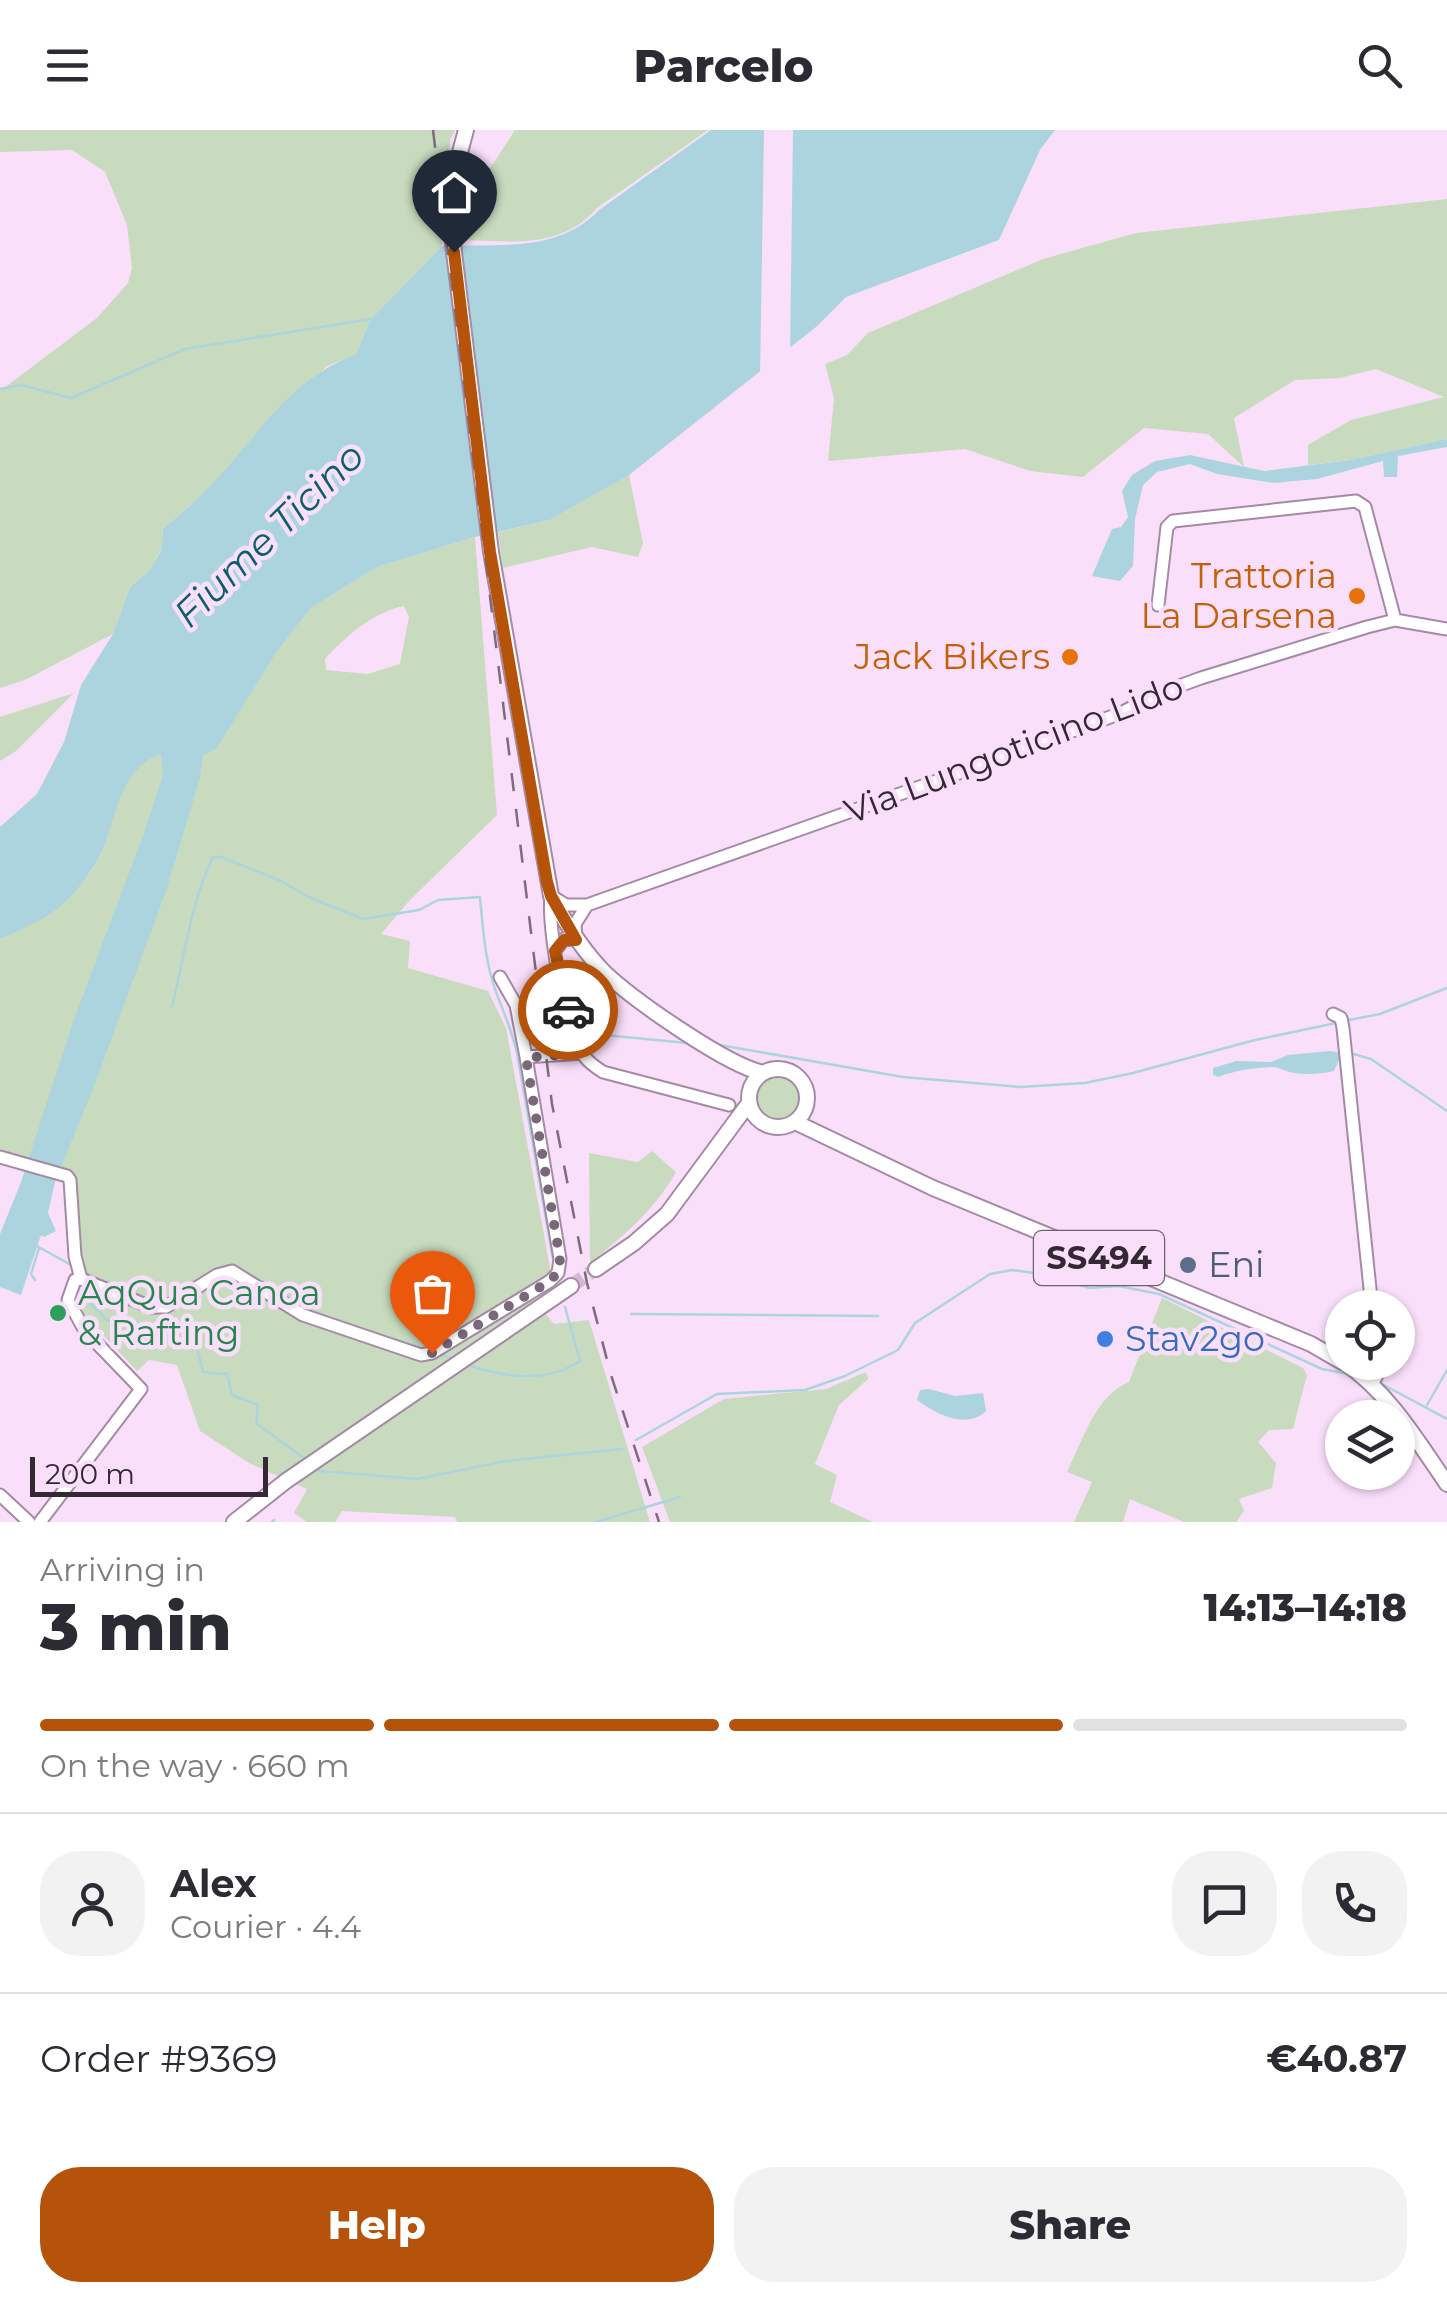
<!DOCTYPE html>
<html lang="en">
<head>
<meta charset="utf-8">
<style>
  body { margin:0; font-family:Montserrat,sans-serif; background:#f2f2f3; color:#2b2b33; height:100vh; display:flex; flex-direction:column; font-size:38px; white-space:nowrap }
  * { box-sizing:border-box; margin:0 }
  p { font-size:32px; color:#7c7c81 }
  .icon { flex:none; width:55px; height:55px; fill:none; stroke:currentColor; stroke-width:2; stroke-linecap:round; stroke-linejoin:round }
  .map { position:relative; height:1392px; overflow:hidden }
  .sheet { display:flex; flex-direction:column; background:#fff; flex:1 }
  .sheet>* { flex:none }
  .controls { position:absolute; left:1325px; top:1160px; display:grid; gap:20px }
  .controls a { display:grid; place-items:center; width:90px; height:90px; border-radius:50%; background:#fff; box-shadow:0 2px 8px #0004; font-size:50px }
  .scale { position:absolute; left:30px; bottom:25px; width:238px; box-sizing:border-box; padding-left:10px; border:5px solid #332833; border-top:0; font-size:28px; line-height:35px; white-space:nowrap; color:#332833; -webkit-text-stroke:8px #fadffa; paint-order:stroke }
  .pin { position:absolute; display:grid; place-items:center; width:85px; height:85px; color:#fff; margin:-102px -42px; border-radius:50% 50% 50% 0; rotate:-45deg; box-shadow:0 0 10px #0007 }
  .pin .icon { rotate:45deg }
  .courier { position:absolute; display:grid; place-items:center; width:100px; height:100px; margin:-50px; border:8px solid #b45309; border-radius:50%; background:#fff; color:#222; box-shadow:0 2px 12px #0007 }
  .head em { font-style:normal; font-weight:800 }
  .head div { display:flex; flex-direction:column-reverse }
  .head { display:flex; align-items:center; justify-content:space-between; height:170px; padding:0 40px }
  h1 { font-size:65px; font-weight:800; line-height:75px }
  .bar { display:grid; grid-template-columns:repeat(4,1fr); gap:15px 10px; align-content:center; height:120px; padding:0 40px }
  .bar i { height:12px; border-radius:8px; background:#e1e1e2 }
  .bar .active { background:#b45309 }
  .bar p { grid-column:span 4 }
  .line { display:flex; align-items:center; gap:25px; padding:0 40px; border-top:2px solid #e1e1e2 }
  .line div { flex:1 }
  .round { display:grid; place-items:center; flex:none; width:105px; height:105px; border-radius:40px; background:#f2f2f3 }
  .cta { display:flex; gap:20px; margin-top:auto; padding:20px 40px }
  .cta a { flex:1; height:115px; border-radius:40px; background:#b45309; color:#fff; font-size:40px; font-weight:800; line-height:115px; text-align:center }
  .cta a+a { background:#f2f2f3; color:#2b2b33 }
  header { display:flex; justify-content:space-between; align-items:center; height:130px; padding:0 40px; background:#fff; font-size:45px; font-weight:800 }
  .map>svg:first-child { display:block }
  .green { fill:#c8dbbe; fill-rule:evenodd }
  .water { fill:#acd4df }
  .pier { fill:#fadffa }
  .lines { fill:none; stroke-linecap:round; stroke-linejoin:round }
  .stream { stroke:#acd4df; stroke-width:2.5 }
  .major-tunnel { stroke:#d2bad2; stroke-width:14; stroke-dasharray:14 7; stroke-linecap:butt }
  .minor-casing { stroke:#a48aa4; stroke-width:15 }
  .major-casing { stroke:#a48aa4; stroke-width:18 }
  .minor { stroke:#fff; stroke-width:11 }
  .major { stroke:#fff; stroke-width:14 }
  .rail { stroke:#7d6c7d; stroke-width:2.5; stroke-dasharray:18 18; stroke-linecap:butt }
  .done { stroke:#796879; stroke-width:10; stroke-dasharray:0 18 }
  .route { stroke:#b45309; stroke-width:12 }
  .food-dot { fill:#e8710a; stroke:#fadffa; stroke-width:4 }
  .service-dot { fill:#5c6f8a; stroke:#fadffa; stroke-width:4 }
  .leisure-dot { fill:#2e9e5b; stroke:#fadffa; stroke-width:4 }
  .shop-dot { fill:#3f7fe0; stroke:#fadffa; stroke-width:4 }
  .labels { text-anchor:middle; stroke-width:9; stroke-linejoin:round; paint-order:stroke }
  .shield { fill:#fadffa; stroke:#6f5f6f; stroke-width:2.5 }
  .shield-label { font-size:32px; font-weight:bold; fill:#332833 }
  .food-label { font-size:35px; fill:#c56008; stroke:#fadffa; text-anchor:end }
  .street-label { font-size:35px; fill:#332833; stroke:#fadffa }
  .service-label { font-size:35px; fill:#4e5e75; stroke:#fadffa; text-anchor:start }
  .leisure-label { font-size:35px; fill:#27864d; stroke:#fadffa; text-anchor:start }
  .shop-label { font-size:35px; fill:#366cbe; stroke:#fadffa; text-anchor:start }
  .water-label { font-size:38px; font-style:italic; fill:#0c5f6e; stroke:#fadffa }
</style>
</head>
<body>
<header><svg class="icon" aria-label="menu" viewBox="0 0 24 24"><path d="M4 6h16M4 12h16M4 18h16"/></svg>Parcelo<svg class="icon" aria-label="search" viewBox="0 0 24 24"><circle cx="10" cy="10" r="6"/><path d="M15 15l6 6"/></svg></header>
<div class="map">
<svg width="1447" height="1392" viewBox="0 0 1447 1392">
  <rect width="100%" height="100%" fill="#fadffa"/>
  <!-- green -->
  <path class="green" d="M0,0h455l-5,10 -8,106 -71,73 -15,35 -29,12 -118,122 -46,41 -2,20 -12,22 -19,16 -17,47 -88,46 -25,8v-297l97,-73 31,-35 4,-15 -5,-43 -22,-53 -33,-22 -72,2z
    M515,0h193l-111,78c-34,40 -83,34 -131,32l-4,-16 2,-16z
    M1447,69v240l-97,21 -42,5v-20l43,-25 93,-23 -68,-28 -36,9 -45,2 -61,38 10,49 -36,-33 -64,-6 -61,49 -53,-6 -65,-22 -137,12 6,-63 -9,-34 22,-9 21,-22 175,-74 93,-26z
    M629,345l14,68 -5,14 -46,-10 -89,21 -5,-36 52,-12z
    M475,407l22,278 -87,85 -29,34 29,7 -2,27 80,23 18,37 45,245 -26,17 29,34 35,-4 61,202h-193l-2,-5 -113,-6 -7,11h-28l-13,-9 13,-24 -58,-26 -49,-32 -23,-66 -28,-5 -12,11 -65,-69 12,-27 -5,-18 -5,-81 -74,-25v-212c41,-19 79,-40 100,-83 12,-25 19,-76 40,-93 6,-4 15,-7 21,-10l116,-103 34,-42 66,-41zM404,476l5,11 -9,47 -32,10 -42,-4 -1,-11c20,-22 48,-47 79,-53z
    M74,563l-58,58 -16,10v-44z
    M755 968a22 22 0 1 1 44 0a22 22 0 1 1-44 0Z
    M652,1021l24,21c-22,39 -52,63 -86,91l-1,-110 49,9z
    M1162,1168l141,70 4,7 -14,54 -24,1 -11,12 18,21 -4,25 -33,11 5,12 -8,11h-52l-54,-23 -7,23h-49l18,-40 -25,-10c16,-32 28,-76 62,-90z
    M866,1242l2,7 -29,26 -24,59 22,11 -7,27 43,20h-203l-28,-75 82,-48 102,-10z"/>
  <!-- water -->
  <path class="water" d="M711,0h344l-15,20 -41,90 -153,57 -30,30 -187,148 -79,45 -75,17 -98,30 -66,41 -34,43 -61,98 -13,6 -3,23 -34,113 -73,198 -38,93 -7,31 8,18 -12,6 -3,-2 -20,60 -21,-8v-53l21,-52 52,-160 71,-189 19,-58 -2,-21c-44,16 -43,64 -61,102 -7,14 -21,33 -33,44 -18,19 -43,28 -67,39v-112l37,-33 27,-52 17,-57 32,-51 17,-47 19,-16 12,-21 2,-21c15,-14 32,-27 46,-42 50,-51 76,-105 147,-133l15,-35 71,-73c56,-3 115,8 157,-36z
    M1447,309v8l-49,9 -1,21h-13l-1,-16 -66,18 -43,4 -57,-9 -27,-10 -33,8 -14,13 -8,34 -2,47 -13,15 -28,-5 20,-47 9,-2 7,-10 -6,-26 10,-16 23,-14 35,-6 74,16 86,-11z
    M1330,921l12,2 -8,18c-13,3 -26,4 -40,2 -7,-1 -15,-6 -22,-6 -20,1 -35,3 -54,10l-5,-2v-7l23,-7 35,1 17,-7z
    M929,1259l26,7 28,-3 3,18c-20,19 -50,3 -69,-11l3,-10z"/>
  <!-- pier -->
  <path class="pier" d="M764,0h29l-3,224 -30,23z"/>
  <g class="lines">
    <!-- stream -->
    <path class="stream" d="M0,259l21,-4 50,13 114,-49 186,-30
      M172,876c13,-50 18,-102 41,-149h8l58,23 32,18 52,21 56,-9 19,-10 42,-3c3,32 5,65 16,95 8,21 16,39 21,61l36,206
      M1349,890l31,-6 67,-26
      M594,904l93,9
      M714,914l189,33 117,10 65,-4 48,-10 122,-33 81,-17
      M1350,923l21,6 76,52
      M35,1115l36,20
      M83,1142l24,11
      M250,1145l57,34 33,13
      M35,1150l-4,-6 8,-26
      M78,1161l29,29 79,7 11,21 6,24 24,2 5,21 26,10 -2,18 49,36
      M631,1184l247,2
      M371,1202l55,17
      M438,1224l16,5
      M466,1234c36,13 81,20 114,-3l-15,-54
      M1380,1253l67,36
      M1427,1275l20,-35
      M636,1310l81,-46 88,-4 40,-14 53,-26 17,-27 75,-49 22,-4 30,4 48,14 29,-2 40,8 163,75 27,5
      M315,1337l5,4 97,8 89,-18 116,-12
      M272,1392l2,-2
      M596,1392l84,-25"/>
    <!-- major-tunnel -->
    <path class="major-tunnel" d="M571,1156l25,-17"/>
    <!-- minor casing -->
    <g class="minor-casing">
      <path id="minor" d="M1158,475l9,-78 6,-6 183,-20 9,6 30,113
        M555,821l9,-12 12,1 -1,-16 12,-19
        M500,847l16,28 10,52
        M1333,884l8,4 2,10 29,280
        M729,975l-126,-33c-6,-4 -14,-9 -18,-15 -19,-25 -38,-129 -34,-161l15,9h21l372,-132 162,-60 36,-19 44,-16 166,-51 28,-7 52,9
        M0,1027l67,19 3,4 5,76 6,23
        M81,1149l70,28h15l51,-32 15,-4 71,44 118,40 11,-2 118,-72 8,-8 2,-14 -34,-202 56,-4
        M1372,1255l6,-12 -1,-11
        M0,1365l29,27
        M40,1392l101,-133 -56,-58 -17,-31 7,-20 6,-1"/>
    </g>
    <!-- major casing -->
    <g class="major-casing">
      <path id="major" d="M466,0l-11,41 -4,57 40,324 60,344c15,28 31,54 54,77 29,27 121,92 158,100
        M749 968a29 29 0 1 1 58 0a29 29 0 1 1-58 0Z
        M795,992l138,66 378,156 31,18
        M596,1139l38,-26 33,-29 82,-111
        M1344,1232c45,31 73,78 103,122
        M234,1392l52,-41 285,-195"/>
    </g>
    <!-- minor -->
    <use href="#minor" class="minor"/>
    <!-- major -->
    <use href="#major" class="major"/>
    <!-- rail -->
    <path class="rail" d="M433,0l119,974 35,179 24,92 48,147"/>
  </g>
  <g class="lines">
    <!-- done -->
    <path class="done" d="M432,1223l118,-72 8,-9 2,-13 -34,-201 56,-5 -14,-43"/>
    <!-- route -->
    <path class="route" d="M454,122l36,300 57,330 4,14 25,44h-12l-9,11 13,59"/>
  </g>
  <!-- markers -->
  <g class="food-dot">
    <circle cx="1357" cy="466" r="10"/>
    <circle cx="1070" cy="527" r="10"/>
  </g>
  <circle class="service-dot" cx="1188" cy="1135" r="10"/>
  <circle class="leisure-dot" cx="58" cy="1183" r="10"/>
  <circle class="shop-dot" cx="1105" cy="1209" r="10"/>
  <g class="labels">
    <!-- shield labels -->
    <rect class="shield" x="1034" y="1101" width="130" height="54" rx="8"/>
    <g class="shield-label">
      <text x="1099" y="1139">SS494</text>
    </g>
    <!-- food labels -->
    <g class="food-label">
      <text x="1337" y="458">Trattoria<tspan x="1337" dy="40">La Darsena</tspan></text>
      <text x="1050" y="539">Jack Bikers</text>
    </g>
    <!-- street labels -->
    <g class="street-label">
      <text transform="translate(1014 619) rotate(-21)" y="12">Via Lungoticino Lido</text>
    </g>
    <!-- service labels -->
    <g class="service-label">
      <text x="1208" y="1147">Eni</text>
    </g>
    <!-- leisure labels -->
    <g class="leisure-label">
      <text x="78" y="1175">AqQua Canoa<tspan x="78" dy="40">&amp; Rafting</tspan></text>
    </g>
    <!-- shop labels -->
    <g class="shop-label">
      <text x="1125" y="1221">Stav2go</text>
    </g>
    <!-- water labels -->
    <g class="water-label">
      <text transform="translate(269 405) rotate(-44)" y="13">Fiume Ticino</text>
    </g>
  </g>
</svg>
<div class="controls">
<a><svg class="icon" aria-label="locate" viewBox="0 0 24 24"><circle cx="12" cy="12" r="6"/><path d="M12 2v4M12 18v4M2 12h4M18 12h4"/></svg></a>
<a><svg class="icon" aria-label="layers" viewBox="0 0 24 24"><path d="M12 4l9 5-9 5-9-5zM3 14l9 5 9-5"/></svg></a>
</div>
<div class="scale">200 m</div>
<div class="pin" style="left:432px;top:1223px;background:#ea580c"><svg class="icon" aria-label="bag" viewBox="0 0 24 24"><path d="M5 8h14l-1 12H6zM9 8a3 3 0 0 1 6 0"/></svg></div>
<div class="pin" style="left:454px;top:122px;background:#1f2937"><svg class="icon" aria-label="home" viewBox="0 0 24 24"><path d="M3 11l9-7 9 7M6 9v11h12V9"/></svg></div>
<div class="courier" style="left:568px;top:880px"><svg class="icon" aria-label="car" viewBox="0 0 24 24"><path d="M5 17H2v-5l4-1 3-4h7l3 4 3 1v5h-3M9 17h6M6 11h13"/><circle cx="7" cy="17" r="2"/><circle cx="17" cy="17" r="2"/></svg></div>
</div>
<section class="sheet">
<div class="head"><div><h1>3 min</h1><p>Arriving in</p></div><em>14:13–14:18</em></div>
<div class="bar"><i class="active"></i><i class="active"></i><i class="active"></i><i></i><p>On the way · 660 m</p></div>
<div class="line" style="height:180px"><a class="round"><svg class="icon" aria-label="person" viewBox="0 0 24 24"><circle cx="12" cy="8" r="4"/><path d="M4 21q1-7 8-7t8 7"/></svg></a><div><b>Alex</b><p>Courier · 4.4</p></div><a class="round"><svg class="icon" aria-label="chat" viewBox="0 0 24 24"><path d="M4 5h16v11H9l-5 4z"/></svg></a><a class="round"><svg class="icon" aria-label="phone" viewBox="0 0 24 24"><path d="M5 4h4l2 5-3 2q2 4 5 5l2-3 5 2v4C11 20 4 13 5 4z"/></svg></a></div>
<div class="line" style="height:130px"><div>Order #9369</div><b>€40.87</b></div>
<div class="cta"><a>Help</a><a>Share</a></div>
</section>
</body>
</html>
